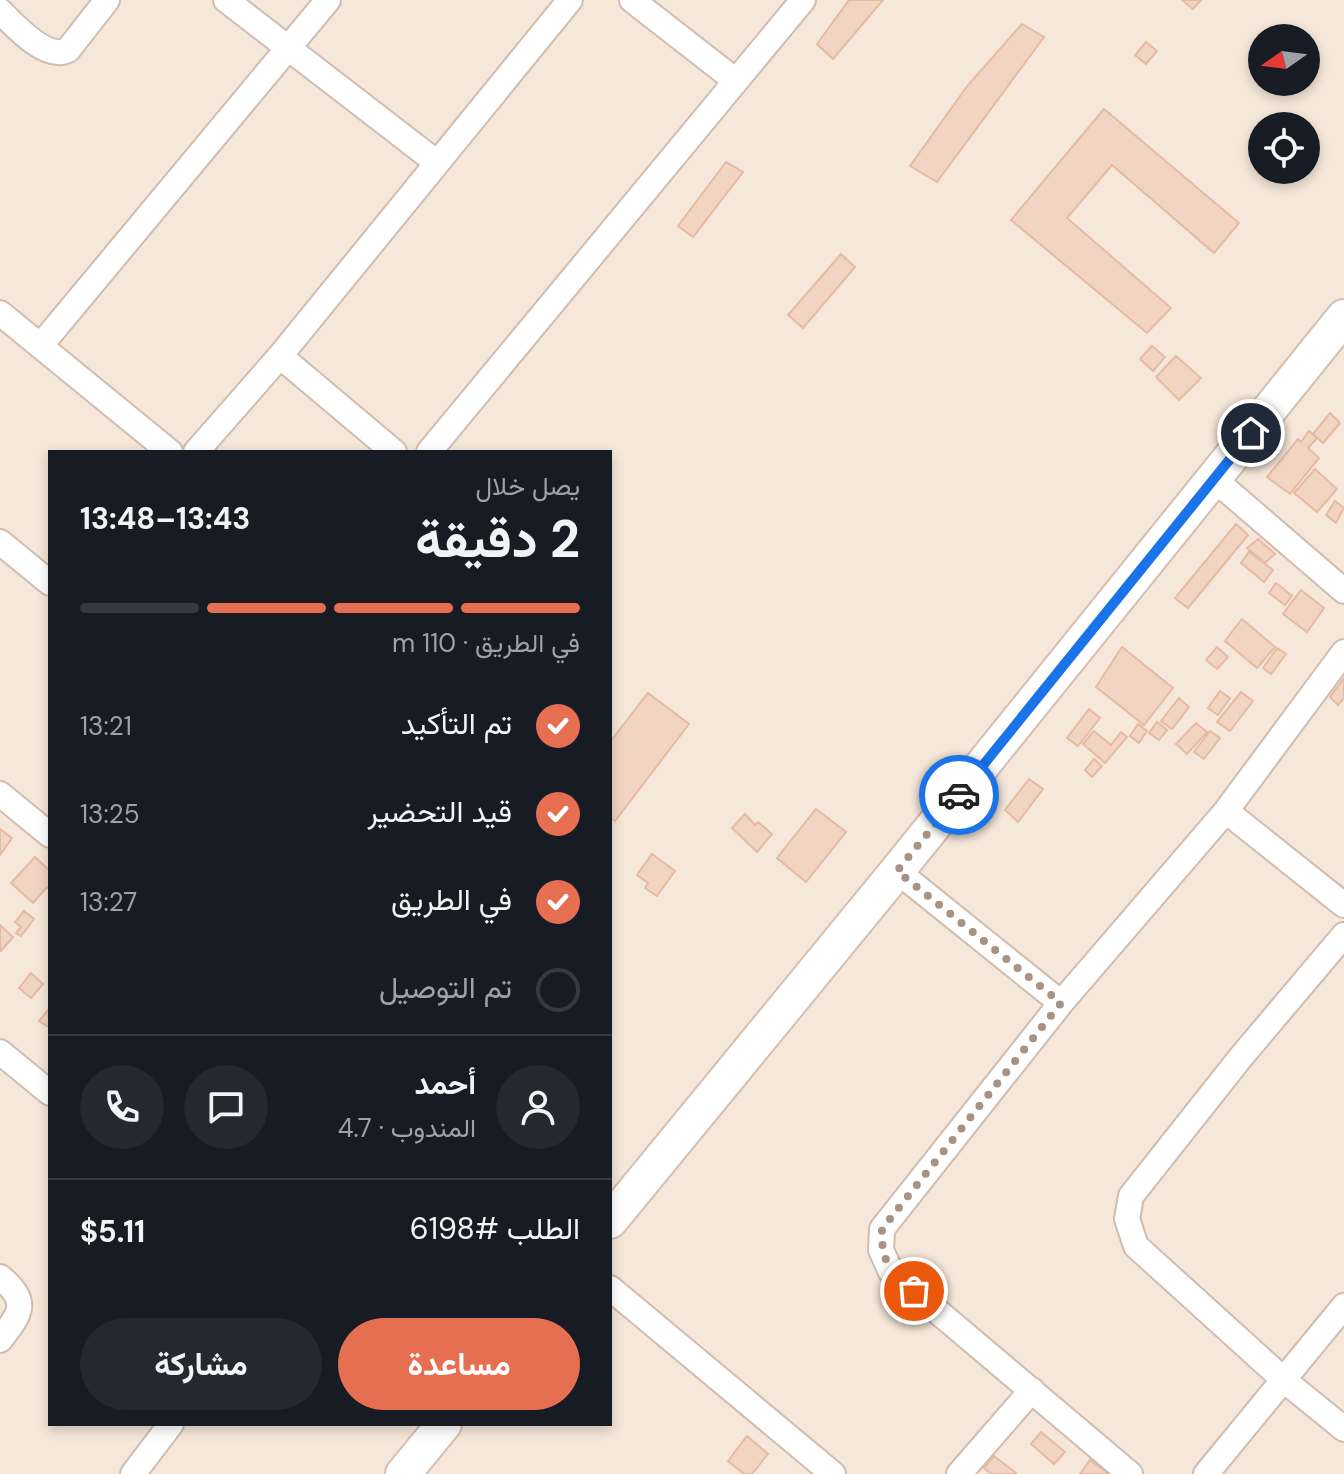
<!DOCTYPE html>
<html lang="ar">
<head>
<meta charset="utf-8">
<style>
  body { margin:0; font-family:"DM Sans",Vazirmatn,sans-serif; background:#242831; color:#f1f3f6; direction:rtl; height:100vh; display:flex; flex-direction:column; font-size:30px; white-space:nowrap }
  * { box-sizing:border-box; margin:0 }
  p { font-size:26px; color:#9ea1a6 }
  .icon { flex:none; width:44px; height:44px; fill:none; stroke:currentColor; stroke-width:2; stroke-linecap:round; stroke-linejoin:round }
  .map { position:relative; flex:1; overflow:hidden; direction:ltr }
  .sheet { position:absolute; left:48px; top:450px; width:564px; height:976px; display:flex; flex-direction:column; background:#171b24; border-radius:0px; box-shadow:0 4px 12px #0003; direction:rtl }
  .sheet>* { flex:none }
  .needle { width:52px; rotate:256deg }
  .tools { position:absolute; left:1248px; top:24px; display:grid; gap:16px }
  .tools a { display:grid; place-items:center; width:72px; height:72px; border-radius:50%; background:#171b24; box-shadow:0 4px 12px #0003; font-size:40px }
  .pin { position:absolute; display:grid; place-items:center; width:68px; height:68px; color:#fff; margin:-34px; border:4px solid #fff; border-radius:50%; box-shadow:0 2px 8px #0007 }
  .courier { position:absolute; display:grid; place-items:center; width:80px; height:80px; margin:-40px; border:6px solid #1a73e8; border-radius:50%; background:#fff; color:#222; box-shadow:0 2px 10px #0007 }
  .overview em { font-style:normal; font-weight:700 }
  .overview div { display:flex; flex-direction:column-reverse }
  .overview { display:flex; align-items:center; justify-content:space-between; height:136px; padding:0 32px }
  h1 { font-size:52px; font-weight:700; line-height:60px }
  .bar { display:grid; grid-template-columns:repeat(4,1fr); gap:12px 8px; align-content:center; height:96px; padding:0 32px }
  .bar i { height:10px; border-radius:6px; background:#363941 }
  .bar .on { background:#e66f51 }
  .bar p { grid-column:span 4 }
  .line { display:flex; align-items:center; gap:20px; padding:0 32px; border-top:2px solid #363941 }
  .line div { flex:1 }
  .round { display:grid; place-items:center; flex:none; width:84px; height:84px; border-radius:42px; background:#242831 }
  ol { padding:0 32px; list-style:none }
  li { display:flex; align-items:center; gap:24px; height:88px }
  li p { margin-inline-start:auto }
  li .icon { padding:8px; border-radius:50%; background:#e66f51; color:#fff; stroke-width:4 }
  li:last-child { color:#9ea1a6 }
  li i { width:44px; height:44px; border:4px solid #363941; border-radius:50% }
  .button { display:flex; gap:16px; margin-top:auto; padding:16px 32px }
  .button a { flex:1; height:92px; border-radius:48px; background:#e66f51; color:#fff; font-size:32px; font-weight:700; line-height:92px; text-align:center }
  .button a+a { background:#242831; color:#f1f3f6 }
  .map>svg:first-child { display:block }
  .residential { fill:#f5e7d9; fill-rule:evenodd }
  .building { fill:#f2d4c2; stroke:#e5bba3; stroke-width:2 }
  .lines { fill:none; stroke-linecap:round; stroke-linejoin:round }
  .street-casing { stroke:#d0bdaf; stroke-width:28 }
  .secondary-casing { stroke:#d5bfaf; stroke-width:38 }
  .street { stroke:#fff; stroke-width:24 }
  .secondary { stroke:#fff; stroke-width:34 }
  .done { stroke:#a79284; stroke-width:8; stroke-dasharray:0 14.4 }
  .route { stroke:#1a73e8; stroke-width:10 }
</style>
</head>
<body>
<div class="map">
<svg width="1344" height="1474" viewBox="0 0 1344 1474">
  <rect width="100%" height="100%" fill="#fdf5eb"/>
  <!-- residential -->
  <path class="residential" d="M0,0h1344v1474h-1344zM1262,38h44v44h-44zM1262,126h44v44h-44zM50,452h560v972h-560z"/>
  <!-- building -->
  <path class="building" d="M849,0h34l-50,59 -16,-15z
    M1182,0h19l-8,9z
    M1022,24l22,13 -107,145 -27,-16 58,-81z
    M1146,42l11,9 -11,13 -11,-9z
    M1104,109l135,114 -25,30 -102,-88 -45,53 104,90 -24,25 -136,-113z
    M726,162l17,10 -50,65 -15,-11z
    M841,254l14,13 -52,61 -15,-13z
    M1152,346l13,11 -12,14 -13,-12z
    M1176,356l25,22 -22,22 -23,-23z
    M1330,413l10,10 -17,20 -10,-9z
    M1309,431l8,7 -9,10 11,10 -29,36 -23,-17 31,-38 3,3z
    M1315,469l22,20 -20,23 -23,-19z
    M1335,501l9,7 -8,15 -10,-8z
    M1236,524l12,11 -60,73 -13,-10z
    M1258,539l17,15 -10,9 -18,-15z
    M1249,552l24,18 -9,12 -23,-19z
    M1276,583l16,13 -7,9 -16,-12z
    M1301,590l23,18 -17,24 -24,-18z
    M1242,619l33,28 -18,21 -32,-27z
    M1122,647l51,41 -29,37 -48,-38z
    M1217,647l11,10 -11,12 -11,-9z
    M1277,648l9,6 -15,20 -8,-6z
    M1344,678v20l-6,7 -8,-8z
    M1220,691l10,7 -12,17 -10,-7z
    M1241,692l12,9 -23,30 -13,-9z
    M648,693l41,31 -74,97 -5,-3v-76z
    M1179,698l10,9 -17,22 -11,-8z
    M1089,709l11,9 -22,28 -11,-8z
    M1157,722l10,8 -8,10 -10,-7z
    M1196,723l11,9 -20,22 -11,-10z
    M1138,724l9,7 -8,12 -9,-7z
    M1094,731l17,14 10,-13 6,5 -22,26 -22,-19z
    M1210,731l10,7 -16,21 -10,-7z
    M1094,759l8,7 -10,11 -7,-7z
    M1029,779l14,10 -25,33 -13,-12z
    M816,809l30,23 -40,50 -29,-24z
    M745,814l10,11 3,-3 14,12 -15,18 -25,-24z
    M0,829l12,9 -12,17z
    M652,854l23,17 -18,25 -12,-8 3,-5 -11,-8z
    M35,857l15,14v19l-3,-3 -14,16 -22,-20z
    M24,911l10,8 -13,17 -5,-3 5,-6 -6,-5z
    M0,925l13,12 -12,14 -1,-1z
    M31,973l12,11 -12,14 -12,-10z
    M49,1009h1v19l-11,-7z
    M1041,1432l24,20 -11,12 -23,-20z
    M747,1436l21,18 -16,20h-8l-16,-13z
    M994,1456l22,17 -1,1h-24l-7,-6z
    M1090,1460l19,14h-29z"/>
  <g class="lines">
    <!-- street casing -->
    <g class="street-casing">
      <path id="street" d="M226,0l210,162
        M632,0l104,81
        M0,11c15,15 46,50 68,39l39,-50
        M0,313l170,139
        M41,345l287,-345
        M280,356l114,96
        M196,452l84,-96 290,-356
        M429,452l374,-452
        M1214,479l130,112
        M0,542l50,41
        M0,794l50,41
        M1226,811l118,94
        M897,871l164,132
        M1344,935l-103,122 -110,139 -4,23 9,27 149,135 59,48
        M0,1052l50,41
        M0,1277c30,25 21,36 0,63
        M610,1288l223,186
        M133,1474l38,-50
        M959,1474l73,-84
        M1130,1474l-239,-202 -10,-22 1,-21 179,-226 165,-192 118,-159
        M1206,1474l138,-168"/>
    </g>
    <!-- secondary casing -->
    <g class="secondary-casing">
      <path id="secondary" d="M610,1221l287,-350 447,-554
        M403,1474l41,-50"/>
    </g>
    <!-- street -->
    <use href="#street" class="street"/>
    <!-- secondary -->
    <use href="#secondary" class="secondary"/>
  </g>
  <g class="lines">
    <!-- done -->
    <path class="done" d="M914,1291c-24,-20 -33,-29 -32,-62l179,-226 -164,-132 62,-76"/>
    <!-- route -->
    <path class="route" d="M959,795l292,-362"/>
  </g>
</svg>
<div class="tools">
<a><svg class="needle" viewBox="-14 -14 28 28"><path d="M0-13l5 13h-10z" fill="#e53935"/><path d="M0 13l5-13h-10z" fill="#9ea1a6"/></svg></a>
<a><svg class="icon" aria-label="locate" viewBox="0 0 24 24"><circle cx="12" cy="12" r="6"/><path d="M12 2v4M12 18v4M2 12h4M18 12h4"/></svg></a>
</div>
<div class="pin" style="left:914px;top:1291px;background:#ea580c"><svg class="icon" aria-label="bag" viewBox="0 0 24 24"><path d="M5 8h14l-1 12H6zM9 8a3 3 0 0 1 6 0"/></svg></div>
<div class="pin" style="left:1251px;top:433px;background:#1f2937"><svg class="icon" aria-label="home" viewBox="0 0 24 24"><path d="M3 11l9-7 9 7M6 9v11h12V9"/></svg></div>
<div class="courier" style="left:959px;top:795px"><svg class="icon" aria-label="car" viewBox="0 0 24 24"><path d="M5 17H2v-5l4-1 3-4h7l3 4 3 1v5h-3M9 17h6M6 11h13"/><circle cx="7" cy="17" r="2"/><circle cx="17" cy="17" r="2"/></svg></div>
<section class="sheet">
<div class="overview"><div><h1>2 دقيقة</h1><p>يصل خلال</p></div><em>13:43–13:48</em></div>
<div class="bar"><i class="on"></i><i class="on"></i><i class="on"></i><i></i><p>في الطريق · 110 m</p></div>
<ol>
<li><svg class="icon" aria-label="check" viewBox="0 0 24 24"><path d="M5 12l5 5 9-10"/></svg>تم التأكيد<p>13:21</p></li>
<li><svg class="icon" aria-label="check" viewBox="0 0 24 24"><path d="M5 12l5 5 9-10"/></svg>قيد التحضير<p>13:25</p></li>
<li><svg class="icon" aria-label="check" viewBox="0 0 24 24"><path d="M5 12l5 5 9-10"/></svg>في الطريق<p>13:27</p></li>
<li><i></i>تم التوصيل</li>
</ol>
<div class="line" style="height:144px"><a class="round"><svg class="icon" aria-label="person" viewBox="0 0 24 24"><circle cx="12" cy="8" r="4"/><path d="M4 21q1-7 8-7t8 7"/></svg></a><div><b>أحمد</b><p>المندوب · 4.7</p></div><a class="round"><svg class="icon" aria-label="chat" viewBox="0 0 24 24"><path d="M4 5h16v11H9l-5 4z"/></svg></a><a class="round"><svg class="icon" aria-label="phone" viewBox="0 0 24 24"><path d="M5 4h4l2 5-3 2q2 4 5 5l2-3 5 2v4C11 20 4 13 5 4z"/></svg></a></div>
<div class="line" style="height:104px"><div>الطلب #6198</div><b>$5.11</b></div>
<div class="button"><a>مساعدة</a><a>مشاركة</a></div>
</section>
</div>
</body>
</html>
